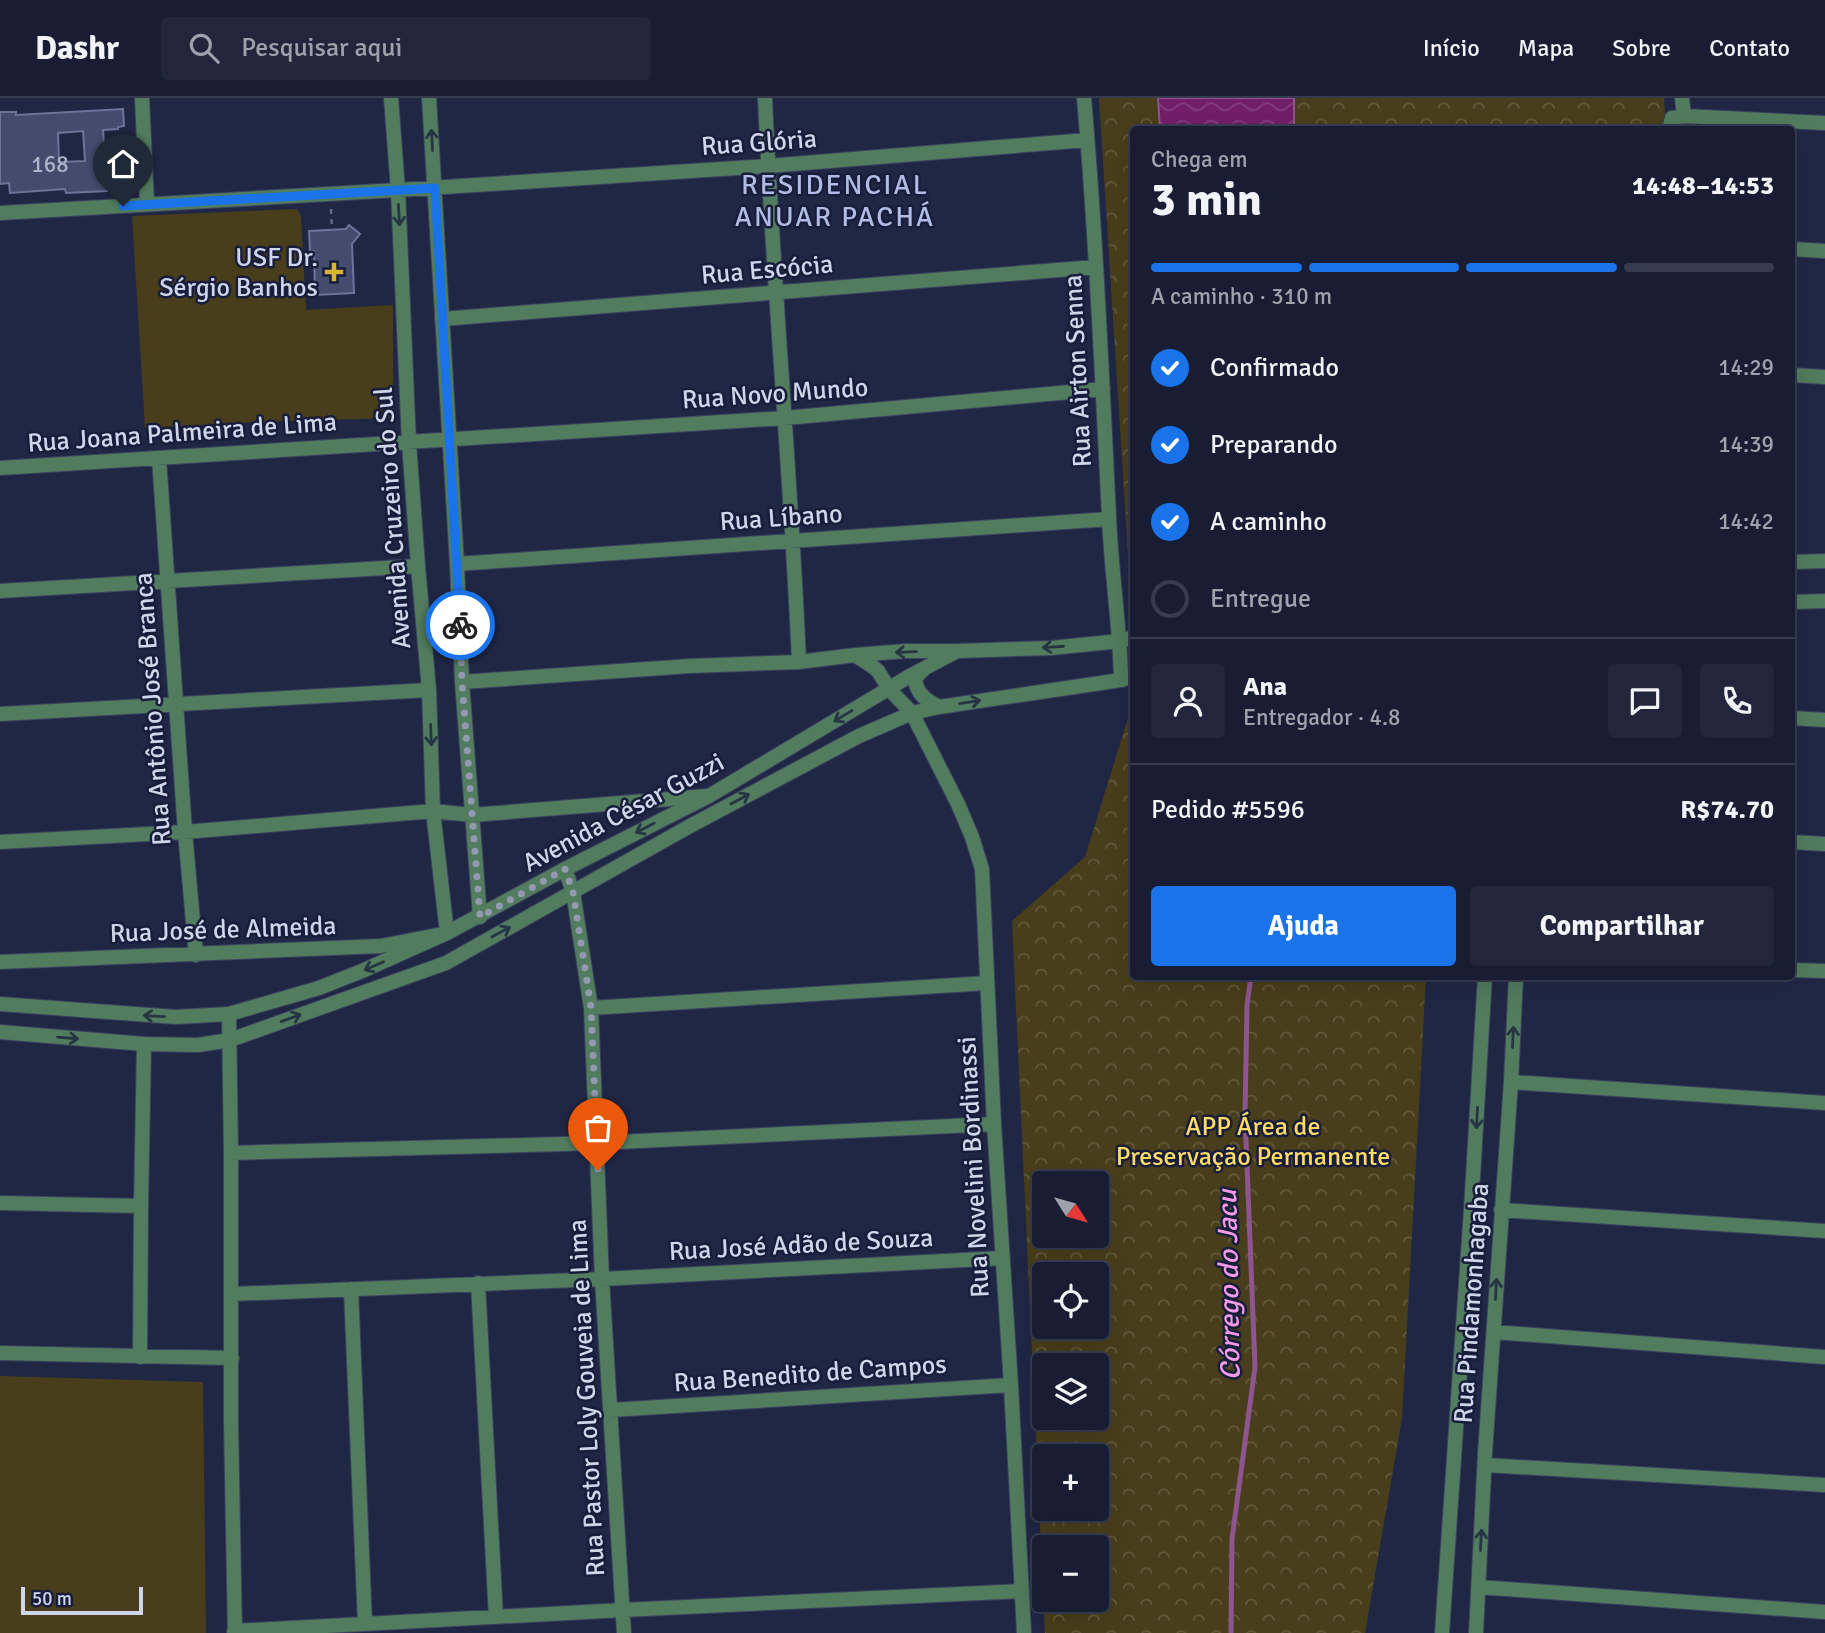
<!DOCTYPE html>
<html lang="pt">
<head>
<meta charset="utf-8">
<style>
  body { margin:0; font-family:Signika,sans-serif; background:#21263c; color:#f1f3f6; height:100vh; display:flex; flex-direction:column; font-size:26px; white-space:nowrap }
  * { box-sizing:border-box; margin:0 }
  p { font-size:23px; color:#9fa2ac }
  .icon { flex:none; width:38px; height:38px; fill:none; stroke:currentColor; stroke-width:2; stroke-linecap:round; stroke-linejoin:round }
  .map { position:relative; flex:1; overflow:hidden }
  .side { position:absolute; left:1130px; top:28px; width:665px; height:854px; display:flex; flex-direction:column; background:#181d34; border-radius:7px; box-shadow:0 7px 28px #0002,0 0 0 2px #363b4f }
  .side>* { flex:none }
  .needle { width:46px; rotate:127deg }
  .buttons { position:absolute; left:1032px; top:1073px; display:grid; gap:14px }
  .buttons a { display:grid; place-items:center; width:77px; height:77px; border-radius:7px; background:#181d34; box-shadow:0 7px 28px #0002,0 0 0 2px #363b4f; font-size:35px }
  .scale { position:absolute; left:21px; bottom:18px; width:122px; box-sizing:border-box; padding-left:7px; border:4px solid #d0d6ea; border-top:0; font-size:19px; line-height:24px; white-space:nowrap; color:#d0d6ea; -webkit-text-stroke:5px #171d3b; paint-order:stroke }
  .pin { position:absolute; display:grid; place-items:center; width:60px; height:60px; color:#fff; margin:-72px -30px; border-radius:50% 50% 50% 0; rotate:-45deg; box-shadow:0 0 7px #0007 }
  .pin .icon { rotate:45deg }
  .courier { position:absolute; display:grid; place-items:center; width:70px; height:70px; margin:-35px; border:5px solid #1a73e8; border-radius:50%; background:#fff; color:#222; box-shadow:0 2px 9px #0007 }
  .head em { font-style:normal; font-weight:700 }
  .head div { display:flex; flex-direction:column-reverse }
  .head { display:flex; align-items:center; justify-content:space-between; height:119px; padding:0 21px }
  h1 { font-size:46px; font-weight:700; line-height:52px }
  .bar { display:grid; grid-template-columns:repeat(4,1fr); gap:10px 7px; align-content:center; height:84px; padding:0 21px }
  .bar i { height:9px; border-radius:5px; background:#363b4f }
  .bar .active { background:#1a73e8 }
  .bar p { grid-column:span 4 }
  .line { display:flex; align-items:center; gap:18px; padding:0 21px; border-top:2px solid #363b4f }
  .line div { flex:1 }
  .round { display:grid; place-items:center; flex:none; width:74px; height:74px; border-radius:7px; background:#21263c }
  ol { padding:0 21px; list-style:none }
  li { display:flex; align-items:center; gap:21px; height:77px }
  li p { margin-inline-start:auto }
  li .icon { padding:7px; border-radius:50%; background:#1a73e8; color:#fff; stroke-width:4 }
  li:last-child { color:#9fa2ac }
  li i { width:38px; height:38px; border:4px solid #363b4f; border-radius:50% }
  .button { display:flex; gap:14px; margin-top:auto; padding:14px 21px }
  .button a { flex:1; height:80px; border-radius:7px; background:#1a73e8; color:#fff; font-size:28px; font-weight:700; line-height:80px; text-align:center }
  .button a+a { background:#21263c; color:#f1f3f6 }
  header { display:flex; align-items:center; gap:42px; box-sizing:border-box; height:98px; padding:0 35px; background:#181d34; border-bottom:2px solid #363b4f }
  header strong { font-size:33px }
  nav { display:flex; gap:38px; margin-inline-start:auto; font-size:24px }
  .search { width:490px; height:63px; background:#21263c; display:flex; align-items:center; gap:18px; box-sizing:border-box; padding:0 24px; border-radius:7px; color:#9fa2ac; font-size:26px }
  .map>svg:first-child { display:block }
  .grass { fill:#493e1b }
  .forest { fill:url(#forest-crowns); fill-rule:evenodd }
  .water { fill:url(#water-waves); stroke:#8e5590; stroke-width:2 }
  .lines { fill:none; stroke-linecap:round; stroke-linejoin:round }
  .stream { stroke:#8e5590; stroke-width:5 }
  .building { fill:#444c6e; stroke:#6b7599; stroke-width:2; fill-rule:evenodd }
  .minor-casing { stroke:#3c435f; stroke-width:16 }
  .tertiary-casing { stroke:#3c435f; stroke-width:16 }
  .path { stroke:#616882; stroke-width:2.5; stroke-dasharray:5 5; stroke-linecap:butt }
  .minor { stroke:#527c5e; stroke-width:14 }
  .tertiary { stroke:#527c5e; stroke-width:14 }
  .oneway { stroke:#263544 }
  .done { stroke:#9299b0; stroke-width:7; stroke-dasharray:0 12.6 }
  .route { stroke:#1a73e8; stroke-width:9 }
  .poi-dot { fill:#d7b434; stroke:#171d3b; stroke-width:2.5 }
  .labels { text-anchor:middle; stroke-width:5; stroke-linejoin:round; paint-order:stroke }
  .number-label { font-size:23px; fill:#adb4cb }
  .street-label { font-size:26px; fill:#d0d6ea; stroke:#171d3b }
  .poi-label { font-size:26px; fill:#d0d6ea; stroke:#171d3b; text-anchor:end }
  .park-label { font-size:26px; fill:#fedb65; stroke:#171d3b }
  .neighbourhood-label { font-size:28px; letter-spacing:2px; fill:#b1bce4; stroke:#171d3b }
  .water-label { font-size:28px; font-style:italic; fill:#f59be6; stroke:#171d3b }
</style>
</head>
<body>
<header>
<strong>Dashr</strong>
<div class="search"><svg class="icon" aria-label="search" viewBox="0 0 24 24"><circle cx="10" cy="10" r="6"/><path d="M15 15l6 6"/></svg>Pesquisar aqui</div>
<nav><a>Início</a><a>Mapa</a><a>Sobre</a><a>Contato</a></nav>
</header>
<div class="map">
<svg width="1825" height="1535" viewBox="0 0 1825 1535">
  <defs>
    <pattern id="forest-crowns" width="20" height="18" patternUnits="userSpaceOnUse" patternTransform="scale(1.75)"><rect width="20" height="18" fill="#493e1b"/><path d="M2 6a3 3 0 1 1 6 0M12 15a3 3 0 1 1 6 0" fill="none" stroke="#62593c"/></pattern>
    <pattern id="water-waves" width="16" height="10" patternUnits="userSpaceOnUse" patternTransform="scale(1.75)"><rect width="16" height="10" fill="#721e69"/><path d="M0 5q4-4 8 0t8 0" fill="none" stroke="#853e7f"/></pattern>
  </defs>
  <rect width="100%" height="100%" fill="#202745"/>
  <!-- grass -->
  <path class="grass" d="M297,111l4,8 5,93 87,-5v113l-135,4 -113,6 -13,-212z
    M0,1278l203,6 3,251h-206z"/>
  <!-- forest -->
  <path class="forest" d="M1099,0h565l2,31 -532,1v488l-2,-2z
    M1134,606v272l292,1 -24,441 -37,215h-320l-33,-712 73,-64 47,-152zM1045,1085h52v53h-52zM1045,1176h52v52h-52zM1045,1267h52v53h-52zM1045,1358h52v52h-52zM1045,1449h52v53h-52z"/>
  <!-- water -->
  <path class="water" d="M1158,0h136v31h-134z"/>
  <g class="lines">
    <!-- stream -->
    <path class="stream" d="M1231,1535l1,-94 23,-172 -10,-252 2,-110 4,-29"/>
  </g>
  <!-- building -->
  <path class="building" d="M123,11l1,17 -6,1v2l-15,1 2,27 15,-1v3h6l2,17 -22,1 1,14 -41,2 -1,-4 -55,4 -1,-10 -9,1v-72h16v3zM83,33l2,30 -26,1 -1,-29z
    M349,127l11,9 -8,10 2,49 -39,2 -1,-44h-4l-1,-20 37,-2z"/>
  <g class="lines">
    <!-- minor casing -->
    <g class="minor-casing">
      <path id="minor" d="M142,0l5,106
        M429,0l28,466 5,118 18,235
        M765,0c8,188 26,376 34,564
        M1084,0c12,139 18,279 25,418 2,55 11,109 12,164
        M1684,18l141,7
        M1669,32l3,-12 12,-2 -2,-18
        M0,115l398,-23 370,-24 319,-26
        M1792,151l33,2
        M442,221l654,-52
        M1792,277l33,2
        M159,360l26,374 11,123
        M0,370l785,-50 318,-29
        M457,466l652,-45
        M0,493l418,-25
        M855,557l17,11 6,5 11,18 23,24 46,91 14,33 10,32 12,255 17,261 13,248
        M462,584l228,-16 109,-4 56,-7 51,-4h51
        M0,616l429,-24
        M1792,620l33,2
        M0,744l185,-10 248,-21 39,4 235,-19
        M1792,744l33,2
        M565,771l8,23 18,116 11,271 22,354
        M0,864l381,-16 66,-13 -14,-122 -4,-121 -11,-124 -9,-123 -11,-253 -7,-92
        M1792,872l33,1
        M591,910l396,-25
        M229,916l2,139v271l4,209
        M1511,984l314,21
        M231,1055l366,-10 397,-19
        M0,1105l141,3
        M1501,1112l324,21
        M478,1185l18,334
        M351,1191l14,335
        M233,1196l369,-15 400,-21
        M1494,1234l331,25
        M0,1255l232,5
        M140,1259l1,-151 3,-162
        M611,1312l400,-25
        M1485,1367l340,20
        M1479,1489l346,25
        M234,1533l389,-21 398,-19
        M1442,1535l29,-423 14,-234
        M1476,1535l9,-180 26,-371 5,-106"/>
    </g>
    <!-- tertiary casing -->
    <g class="tertiary-casing">
      <path id="tertiary" d="M1792,464l33,-1
        M1792,504l33,-1
        M924,571l-9,9c1,16 11,22 24,29
        M0,906l176,13 53,-3 90,-26 43,-17 85,-38 118,-64 144,-73 199,-119 49,-26 94,-3 69,-7 14,-4
        M0,934l144,12 54,1 32,-5 216,-77 244,-137 169,-90 53,-23 27,-6 182,-27 13,-4"/>
    </g>
    <!-- path -->
    <path class="path" d="M331,111l1,21"/>
    <!-- minor -->
    <use href="#minor" class="minor"/>
    <!-- tertiary -->
    <use href="#tertiary" class="tertiary"/>
  </g>
  <!-- one-way arrows -->
  <defs><path id="oneway-shaft" d="M-6 0H5M1.5-3L5.5 0L1.5 3" fill="none" stroke-width="1.6" stroke-linecap="round" stroke-linejoin="round" transform="scale(1.75)"/></defs>
  <g class="oneway">
    <use href="#oneway-shaft" transform="translate(432 42) rotate(-93)"/>
    <use href="#oneway-shaft" transform="translate(399 117) rotate(87)"/>
    <use href="#oneway-shaft" transform="translate(1053 549) rotate(176)"/>
    <use href="#oneway-shaft" transform="translate(906 554) rotate(178)"/>
    <use href="#oneway-shaft" transform="translate(970 604) rotate(-9)"/>
    <use href="#oneway-shaft" transform="translate(843 618) rotate(149)"/>
    <use href="#oneway-shaft" transform="translate(431 637) rotate(88)"/>
    <use href="#oneway-shaft" transform="translate(740 701) rotate(-28)"/>
    <use href="#oneway-shaft" transform="translate(645 730) rotate(153)"/>
    <use href="#oneway-shaft" transform="translate(501 834) rotate(-29)"/>
    <use href="#oneway-shaft" transform="translate(374 868) rotate(156)"/>
    <use href="#oneway-shaft" transform="translate(154 918) rotate(-177)"/>
    <use href="#oneway-shaft" transform="translate(291 920) rotate(-20)"/>
    <use href="#oneway-shaft" transform="translate(1513 939) rotate(-87)"/>
    <use href="#oneway-shaft" transform="translate(68 940) rotate(5)"/>
    <use href="#oneway-shaft" transform="translate(1477 1020) rotate(93)"/>
    <use href="#oneway-shaft" transform="translate(1496 1191) rotate(-87)"/>
    <use href="#oneway-shaft" transform="translate(1481 1442) rotate(-87)"/>
  </g>
  <g class="lines">
    <!-- done -->
    <path class="done" d="M460,527l2,57 18,235 85,-48 8,23 18,115 7,163"/>
    <!-- route -->
    <path class="route" d="M123,108l312,-18 25,437"/>
  </g>
  <!-- markers -->
  <path class="poi-dot" d="M330.5 163.5h7v7h7v7h-7v7h-7v-7h-7v-7h7z"/>
  <g class="labels">
    <!-- number labels -->
    <g class="number-label">
      <text x="50" y="74">168</text>
    </g>
    <!-- street labels -->
    <g class="street-label">
      <text transform="translate(759 44) rotate(-4)" y="9">Rua Glória</text>
      <text transform="translate(767 171) rotate(-5)" y="9">Rua Escócia</text>
      <text transform="translate(1077 273) rotate(-93)" y="9">Rua Airton Senna</text>
      <text transform="translate(775 295) rotate(-4)" y="9">Rua Novo Mundo</text>
      <text transform="translate(182 334) rotate(-4)" y="9">Rua Joana Palmeira de Lima</text>
      <text transform="translate(781 419) rotate(-4)" y="9">Rua Líbano</text>
      <text transform="translate(392 420) rotate(-94)" y="9">Avenida Cruzeiro do Sul</text>
      <text transform="translate(152 611) rotate(-94)" y="9">Rua Antônio José Branca</text>
      <text transform="translate(623 714) rotate(-28)" y="9">Avenida César Guzzi</text>
      <text transform="translate(223 831) rotate(-2)" y="9">Rua José de Almeida</text>
      <text transform="translate(973 1069) rotate(-93)" y="9">Rua Novelini Bordinassi</text>
      <text transform="translate(801 1146) rotate(-3)" y="9">Rua José Adão de Souza</text>
      <text transform="translate(1471 1205) rotate(-86)" y="9">Rua Pindamonhagaba</text>
      <text transform="translate(810 1275) rotate(-4)" y="9">Rua Benedito de Campos</text>
      <text transform="translate(586 1300) rotate(-93)" y="9">Rua Pastor Loly Gouveia de Lima</text>
    </g>
    <!-- poi labels -->
    <g class="poi-label">
      <text x="318" y="168">USF Dr.<tspan x="318" dy="30">Sérgio Banhos</tspan></text>
    </g>
    <!-- park labels -->
    <g class="park-label">
      <text x="1253" y="1037">APP Área de<tspan x="1253" dy="30">Preservação Permanente</tspan></text>
    </g>
    <!-- neighbourhood labels -->
    <g class="neighbourhood-label">
      <text x="835" y="96">RESIDENCIAL<tspan x="835" dy="32">ANUAR PACHÁ</tspan></text>
    </g>
    <!-- water labels -->
    <g class="water-label">
      <text transform="translate(1228 1187) rotate(-91)" y="10">Córrego do Jacu</text>
    </g>
  </g>
</svg>
<div class="buttons">
<a><svg class="needle" viewBox="-14 -14 28 28"><path d="M0-13l5 13h-10z" fill="#e53935"/><path d="M0 13l5-13h-10z" fill="#9fa2ac"/></svg></a>
<a><svg class="icon" aria-label="locate" viewBox="0 0 24 24"><circle cx="12" cy="12" r="6"/><path d="M12 2v4M12 18v4M2 12h4M18 12h4"/></svg></a>
<a><svg class="icon" aria-label="layers" viewBox="0 0 24 24"><path d="M12 4l9 5-9 5-9-5zM3 14l9 5 9-5"/></svg></a>
<a>+</a>
<a>−</a>
</div>
<div class="scale">50 m</div>
<div class="pin" style="left:598px;top:1072px;background:#ea580c"><svg class="icon" aria-label="bag" viewBox="0 0 24 24"><path d="M5 8h14l-1 12H6zM9 8a3 3 0 0 1 6 0"/></svg></div>
<div class="pin" style="left:123px;top:108px;background:#1f2937"><svg class="icon" aria-label="home" viewBox="0 0 24 24"><path d="M3 11l9-7 9 7M6 9v11h12V9"/></svg></div>
<div class="courier" style="left:460px;top:527px"><svg class="icon" aria-label="bike" viewBox="0 0 24 24"><circle cx="6" cy="16" r="4"/><circle cx="18" cy="16" r="4"/><path d="M6 16l4-8h5l3 8M10 8l3 8H6M13 5h3"/></svg></div>
<section class="side">
<div class="head"><div><h1>3 min</h1><p>Chega em</p></div><em>14:48–14:53</em></div>
<div class="bar"><i class="active"></i><i class="active"></i><i class="active"></i><i></i><p>A caminho · 310 m</p></div>
<ol>
<li><svg class="icon" aria-label="check" viewBox="0 0 24 24"><path d="M5 12l5 5 9-10"/></svg>Confirmado<p>14:29</p></li>
<li><svg class="icon" aria-label="check" viewBox="0 0 24 24"><path d="M5 12l5 5 9-10"/></svg>Preparando<p>14:39</p></li>
<li><svg class="icon" aria-label="check" viewBox="0 0 24 24"><path d="M5 12l5 5 9-10"/></svg>A caminho<p>14:42</p></li>
<li><i></i>Entregue</li>
</ol>
<div class="line" style="height:126px"><a class="round"><svg class="icon" aria-label="person" viewBox="0 0 24 24"><circle cx="12" cy="8" r="4"/><path d="M4 21q1-7 8-7t8 7"/></svg></a><div><b>Ana</b><p>Entregador · 4.8</p></div><a class="round"><svg class="icon" aria-label="chat" viewBox="0 0 24 24"><path d="M4 5h16v11H9l-5 4z"/></svg></a><a class="round"><svg class="icon" aria-label="phone" viewBox="0 0 24 24"><path d="M5 4h4l2 5-3 2q2 4 5 5l2-3 5 2v4C11 20 4 13 5 4z"/></svg></a></div>
<div class="line" style="height:91px"><div>Pedido #5596</div><b>R$74.70</b></div>
<div class="button"><a>Ajuda</a><a>Compartilhar</a></div>
</section>
</div>
</body>
</html>
